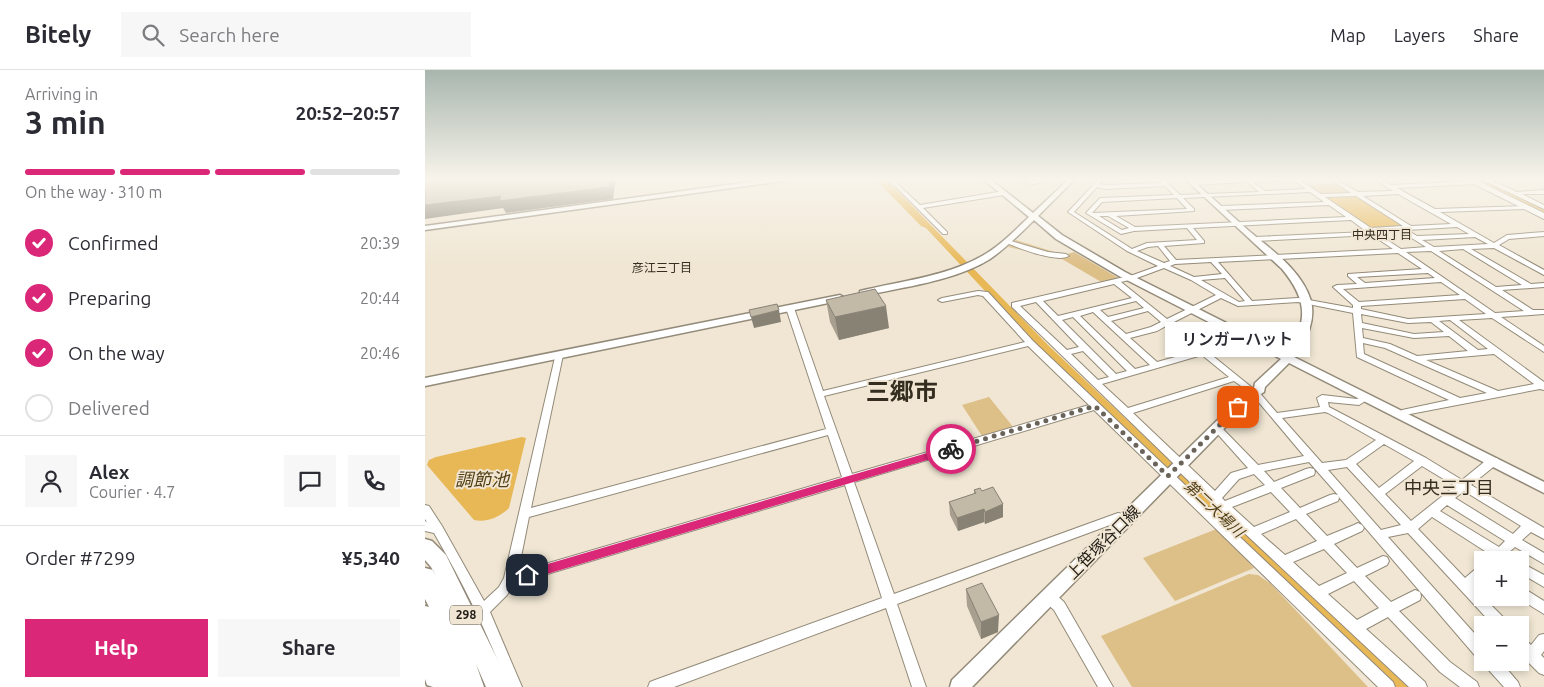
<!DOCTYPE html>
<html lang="en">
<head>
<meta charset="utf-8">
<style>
  body { margin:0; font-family:Ubuntu,"Noto Sans JP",sans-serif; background:#f7f7f7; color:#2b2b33; height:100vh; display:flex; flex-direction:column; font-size:19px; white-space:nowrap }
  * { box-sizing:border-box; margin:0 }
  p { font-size:16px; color:#7c7c81 }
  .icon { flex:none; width:28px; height:28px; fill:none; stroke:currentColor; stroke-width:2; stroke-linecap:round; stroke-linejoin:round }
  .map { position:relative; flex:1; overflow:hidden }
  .panel { display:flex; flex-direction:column; background:#fff; width:425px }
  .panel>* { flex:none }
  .tools { position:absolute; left:1049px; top:481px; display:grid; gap:10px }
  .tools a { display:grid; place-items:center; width:55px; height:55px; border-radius:0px; background:#fff; box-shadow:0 2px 8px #0003; font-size:25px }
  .pin { position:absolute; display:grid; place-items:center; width:42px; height:42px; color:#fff; margin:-21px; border-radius:10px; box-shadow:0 2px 8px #0006 }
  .courier { position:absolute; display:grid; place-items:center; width:50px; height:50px; margin:-25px; border:4px solid #db2777; border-radius:50%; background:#fff; color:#222; box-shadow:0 1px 6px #0007 }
  .bubble { position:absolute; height:35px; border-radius:0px; background:#fff; box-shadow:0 2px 8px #0003; font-size:16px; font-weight:600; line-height:35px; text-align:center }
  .overview em { font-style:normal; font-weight:600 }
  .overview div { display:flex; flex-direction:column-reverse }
  .overview { display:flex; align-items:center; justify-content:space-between; height:85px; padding:0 25px }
  h1 { font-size:32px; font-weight:600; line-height:38px }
  .bar { display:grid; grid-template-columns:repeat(4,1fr); gap:8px 5px; align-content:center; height:60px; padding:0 25px }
  .bar i { height:6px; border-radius:4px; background:#e1e1e2 }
  .bar .current { background:#db2777 }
  .bar p { grid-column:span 4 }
  .line { display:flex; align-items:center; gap:12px; padding:0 25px; border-top:1px solid #e1e1e2 }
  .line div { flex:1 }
  .round { display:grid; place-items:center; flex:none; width:52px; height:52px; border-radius:0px; background:#f7f7f7 }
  ol { padding:0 25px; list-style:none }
  li { display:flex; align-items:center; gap:15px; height:55px }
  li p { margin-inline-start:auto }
  li .icon { padding:5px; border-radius:50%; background:#db2777; color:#fff; stroke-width:4 }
  li:last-child { color:#7c7c81 }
  li i { width:28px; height:28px; border:2px solid #e1e1e2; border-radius:50% }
  .primary-button { display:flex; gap:10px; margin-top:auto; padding:10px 25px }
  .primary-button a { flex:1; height:58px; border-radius:0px; background:#db2777; color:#fff; font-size:20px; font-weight:600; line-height:58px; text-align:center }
  .primary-button a+a { background:#f7f7f7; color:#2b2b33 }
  header { display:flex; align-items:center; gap:30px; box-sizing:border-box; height:70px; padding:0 25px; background:#fff; border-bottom:1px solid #e1e1e2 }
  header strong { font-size:24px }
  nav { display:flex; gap:28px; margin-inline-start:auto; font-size:18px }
  .search { width:350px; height:45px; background:#f7f7f7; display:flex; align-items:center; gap:12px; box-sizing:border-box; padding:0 18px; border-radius:0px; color:#7c7c81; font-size:19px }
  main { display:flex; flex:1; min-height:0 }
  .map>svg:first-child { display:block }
  .green { fill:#ddbf88 }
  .water { fill:#e8b857 }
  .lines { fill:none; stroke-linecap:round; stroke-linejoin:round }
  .highway-tunnel { stroke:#c7bead; stroke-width:22; stroke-dasharray:22 11; stroke-linecap:butt }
  .street-casing { stroke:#938a79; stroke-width:2 }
  .secondary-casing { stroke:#938a79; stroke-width:3 }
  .primary-casing { stroke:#938a79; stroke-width:2 }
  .highway-casing { stroke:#938a79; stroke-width:3 }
  .street { fill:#fff; fill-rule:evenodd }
  .secondary { fill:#fff; fill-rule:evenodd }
  .primary { fill:#fff; fill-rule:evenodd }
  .highway { fill:#fff; fill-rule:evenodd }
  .wall { fill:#a89f90 }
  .shaded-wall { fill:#888275 }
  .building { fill:#c3b9a7; stroke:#888275 }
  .route { fill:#db2777 }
  .done { stroke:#696359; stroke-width:5; stroke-dasharray:0 9 }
  .labels { text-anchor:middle; stroke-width:4; stroke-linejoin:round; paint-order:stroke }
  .far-neighbourhood-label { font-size:12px; fill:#352d1f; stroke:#f0e6d3 }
  .shield { fill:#f0e6d3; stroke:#5f594f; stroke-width:1 }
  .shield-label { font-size:12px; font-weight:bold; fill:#211d17 }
  .water-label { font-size:15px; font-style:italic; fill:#544017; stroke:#f0e6d3 }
  .near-street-label { font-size:16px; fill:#211d17; stroke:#f0e6d3 }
  .near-water-label { font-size:18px; font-style:italic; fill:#544017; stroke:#f0e6d3 }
  .near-neighbourhood-label { font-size:18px; fill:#352d1f; stroke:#f0e6d3 }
  .town-label { font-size:24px; font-weight:bold; fill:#352d1f; stroke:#f0e6d3 }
</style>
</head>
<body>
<header>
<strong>Bitely</strong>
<div class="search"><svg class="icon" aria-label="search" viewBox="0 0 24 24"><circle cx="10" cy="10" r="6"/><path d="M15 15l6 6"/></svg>Search here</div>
<nav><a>Map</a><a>Layers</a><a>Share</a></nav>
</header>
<main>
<section class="panel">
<div class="overview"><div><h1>3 min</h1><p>Arriving in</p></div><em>20:52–20:57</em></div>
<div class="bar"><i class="current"></i><i class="current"></i><i class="current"></i><i></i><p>On the way · 310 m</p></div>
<ol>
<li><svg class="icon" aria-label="check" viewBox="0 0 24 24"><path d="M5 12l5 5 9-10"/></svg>Confirmed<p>20:39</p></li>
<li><svg class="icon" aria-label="check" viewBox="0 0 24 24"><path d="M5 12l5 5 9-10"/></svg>Preparing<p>20:44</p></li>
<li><svg class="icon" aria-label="check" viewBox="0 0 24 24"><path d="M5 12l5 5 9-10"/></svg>On the way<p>20:46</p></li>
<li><i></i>Delivered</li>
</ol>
<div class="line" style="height:90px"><a class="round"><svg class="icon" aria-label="person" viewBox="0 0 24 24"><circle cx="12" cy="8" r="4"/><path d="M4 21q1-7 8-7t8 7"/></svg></a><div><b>Alex</b><p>Courier · 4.7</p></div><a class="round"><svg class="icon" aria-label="chat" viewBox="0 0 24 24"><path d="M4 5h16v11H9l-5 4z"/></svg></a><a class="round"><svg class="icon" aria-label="phone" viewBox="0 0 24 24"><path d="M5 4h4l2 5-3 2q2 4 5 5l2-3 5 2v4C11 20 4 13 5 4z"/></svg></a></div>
<div class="line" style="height:65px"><div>Order #7299</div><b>¥5,340</b></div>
<div class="primary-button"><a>Help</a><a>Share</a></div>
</section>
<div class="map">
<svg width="1119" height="617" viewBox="0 0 1119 617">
  <rect width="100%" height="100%" fill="#f0e6d3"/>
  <!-- green -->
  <path class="green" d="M913,113l15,10 -31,2 -15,-10z
    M591,170l48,15 10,-3 46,27 -17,4 -41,-24 -54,-12z
    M564,327l25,31 -32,8 -20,-31z
    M794,458l35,40 -79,33 -32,-43z
    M824,504l9,1 13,9 97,103h-236l-31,-51z"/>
  <!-- water -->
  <path class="water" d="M450,109h11l162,166 361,342h-16l-349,-333 -118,-126 -5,-2z
    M1048,109h8l63,30v4z
    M932,126l47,30 -33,2 -44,-30z
    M97,367l4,1 -17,70c-9,9 -23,15 -35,12l-47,-55 2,-5 7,-3z"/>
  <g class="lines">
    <!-- highway-tunnel -->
    <path class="highway-tunnel" d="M49,590l10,27"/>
    <!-- street casing -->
    <g class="street-casing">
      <path id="street" d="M463,109h4l28,26 84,-14 3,2 -3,2 -81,13 24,24v2h-4z
        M596,109c5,-1 9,2 14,2 4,-1 5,-3 10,-2 -7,7 -17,6 -24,0z
        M674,109h5l-5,5 6,1 57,-2 -4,-4h5l17,16 79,-3 -12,-10 -55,3 -3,-2 3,-2 52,-2h38l-2,2 -27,1 12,9 41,-2 -14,-10h6l23,15 30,-1 -21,-14h5l23,13 35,-1 -19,-12h5l12,6 85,-4 2,1v2l-81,4 38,21 91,-3 1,1 -3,2 -84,3 54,31 13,-8 37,-3v4l-35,3 -10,6 45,25v5l-50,-27 -23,1 60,35 13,-1v4l-42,3 31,20h11v4l-43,3 43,29v6l-52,-34 -33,2 85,62v8l-4,-1 -135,26 -5,-3 2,-2 47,-10 -92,-43 -4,-44 -55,-11 -60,4 -17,-8 -49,25 83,67 3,1 19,22 43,-6 -3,-9 5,-3 35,4 8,-4 5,3 -11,7 -31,-3 1,5 97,51 36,22 27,-22h8l1,3 -1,3 -26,21 73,43v11l-13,-7 -9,8 22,13v11l-29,-17 -7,6 5,3 2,4h-28l4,-5 -59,-38 -14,12 47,49 14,-12 4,-1v13l-9,8 9,9v3h1l23,23 2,4h-16l-85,-92 -20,4 95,106v17l-5,-1 -140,-163 1,2 -1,3 -32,13 21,22 27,-11 4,-2 4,2 2,3 -2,3 -28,13 23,24 26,-12 4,1 2,4 -2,4 -22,11 26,26 24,-12 5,2 1,4 -1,4 -21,11 51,51 27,20 2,5h-19l-20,-15 -52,-55 -22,12 59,53 2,5h-18l-234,-219 -1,-4 -162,-157v-4l121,-28 25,-9 -31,-15 -59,-39zM740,116l9,9 -74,3 -14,15 35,21 13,-3 53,-3 10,12 -50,3 -15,6 -58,-37 23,-25 8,2zM885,122l14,10 -103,4 -3,2 3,2 108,-5 17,12 -211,10 -19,-11 78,-5v-2l-11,-11zM973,124l53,30 -40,2 -48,-30zM931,126l47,30 -32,2 -46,-31zM752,128l10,11 -95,4 10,-11zM674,146h9l21,12 -7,2zM926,150l16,12 -112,5 -3,2 3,2 117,-6 21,14 -217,11 -12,-14 40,-3v-2l-11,-13zM1032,157l12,7 -52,2 -10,-6zM974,160l27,17 -25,2 -26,-17zM1050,167l13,7 -54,3 -12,-7zM733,176l12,15 -6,2 -27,-12 11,-4zM1038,179l59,36 -26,2 -57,-36zM1006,181l93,60 -29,2 -89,-61zM973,183l24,16 -74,5v2l9,8 -20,1 -4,2 20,18v3l-55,-10 -46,3 -34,-39zM786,192l11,12 -28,3 -24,-11 5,-2zM739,198l27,12 25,15 -49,24 -46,-37 16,-4zM1003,203l7,5 -70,5 -8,-6zM800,208l20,23 -6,1 -38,-22zM1016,212l19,13 -101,7 -16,-13zM689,214l18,14 -74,18 -15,-15zM1040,229l21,15 -78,5 -47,-10v-3zM711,231l8,7 -36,9 -8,-7zM611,232l43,45 -12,3 -47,-44zM723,241l13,11 -10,5 -25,7 -15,-13zM668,242l57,53 -15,4 -55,-53zM936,244l47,9 23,-1 13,10 -30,2 -52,-11zM648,247l54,54 -11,3 -54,-54zM1025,250l38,29 -10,1 -39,-29zM741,256l31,25 -40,11 -27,-24 27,-7zM937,258l52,10 35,-2 19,15 -51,5 -27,-12 -27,-6zM938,273l22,5 102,45 -27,5 -96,-44zM658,281l26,26 -11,3 -27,-26zM1069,284l40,30 -36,7 -72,-31zM777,285l27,22 -101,31 -26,-24zM809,311l17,12 53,63 -46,9 -38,-39h-6l-2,2 2,2 34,38 -17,5 -16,18 -82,-78zM900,342l3,1 48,27 -30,20 -24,3 -40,-45zM959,374l30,17 -35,27 -23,-24zM884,392l29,33 -4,-1 -4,1 -30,13 -19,-20 33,-13 1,-3 -1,-3 -4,-1 -4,1 -32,13 -10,-11zM997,396l33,20 -44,35 -26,-27zM922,397l54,58 -20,5 -53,-60zM829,404l11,11 -40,16 -3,-3 17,-19zM1039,421l57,35 -8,8 -58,-36zM846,422l19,20 -36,15 -22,-20zM1022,435l58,36 -6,6 -59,-36zM871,449l21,22 -32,14 -24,-21zM899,479l23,24 -28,13 -26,-24zM929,511l25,27 -22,12 -29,-26z
        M1058,109h5l29,13 27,-2v4h-22l22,11v4l-61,-29z
        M586,171l37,11 18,2 3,2c-12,7 -47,-7 -60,-12v-2z
        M553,221l10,1 45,49 360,341 2,5h-17l-284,-277 -240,72 40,112 224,-81 12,2 2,3 -2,3 -4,1h-8l-221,82 29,83h-14l-26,-79 -212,79h-26l2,-5 5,-2 227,-82 -37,-113 -331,99 -7,11 -17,17 32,75h-14c-20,-54 -45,-104 -74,-154l-9,-2v-10l2,1 -2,-3v-14l4,1 13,20 42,75 15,-14 5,-9 52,-225h6l1,2 -32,153 295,-79 -40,-121 1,-2h3l4,2 29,83 202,-49 -42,-46 -5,-1 -36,7 -4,-2 4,-2zM603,276l61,59 -237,69 -28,-78zM403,365l14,42 -324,95 11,-55z
        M1095,492l24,13v12l-24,-14z
        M1095,516l24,15v13l-26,-16h2z
        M624,521l5,2 10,9 49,85h-15l-44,-77 -10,-9 -1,-4 1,-4z
        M1119,564v17l-3,4 3,3v17l-5,-2 -19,-19v-17l5,2 6,6 8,-10z
        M1059,592h17l17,20 2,5h-16l-18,-20z"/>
    </g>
    <!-- secondary casing -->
    <g class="secondary-casing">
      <path id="secondary" d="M347,109h14l-3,2 -358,49v-4z
        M558,109h7l43,34 36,-34h6l-37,37 24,19 63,37 161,81c24,-32 20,-55 -4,-84l-97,-90h6c19,17 38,34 57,51 22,19 54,40 63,71 5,21 -5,39 -17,56l250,125v11l-255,-130 -24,24 -1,5 -12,8 -280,287h-22l2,-7 292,-286 10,-6 1,-5 26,-24 -162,-83 -63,-37 -22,-19c-14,14 -28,28 -44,39 -35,22 -87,28 -127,37l-3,-1v-4c40,-10 85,-14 122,-35 18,-10 32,-25 47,-39z
        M415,225l5,3 -2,2 -418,86v-8z"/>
    </g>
    <!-- primary casing -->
    <g class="primary-casing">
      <path id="primary" d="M1039,109h10l70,34v6z"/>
    </g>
    <!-- highway casing -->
    <g class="highway-casing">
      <path id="highway" d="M0,469l7,2 14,14 65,132h-25l-10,-23 8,23h-51l-6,-2 -2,-6v-73l4,1 -4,-8v-31l8,2 3,6 -5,-9 -6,-7z"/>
    </g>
    <!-- street -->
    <use href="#street" class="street"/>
    <!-- secondary -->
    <use href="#secondary" class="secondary"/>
    <!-- primary -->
    <use href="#primary" class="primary"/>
    <!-- highway -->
    <use href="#highway" class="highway"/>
  </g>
  <!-- wall -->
  <path class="wall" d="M401,230l63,28 -50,12 -9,-18z
    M549,420l8,1 21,26 -18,7 -1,-2 -26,9 -8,-16 -1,-13 25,-8z
    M541,519l32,43 -17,7 -14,-33z"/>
  <!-- shaded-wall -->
  <path class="shaded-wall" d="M185,109h6l-3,20 -107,14 -3,-5 -78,11v-14z
    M461,236l3,22 -50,12 -4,-23z
    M354,240l2,12 -27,6 -3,-11z
    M578,434v13l-18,7v-12z
    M559,439v13l-26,9 -1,-13z
    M574,545l-1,17 -17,7v-17z"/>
  <!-- building -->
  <path class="building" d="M0,109h185l-1,8 -110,14 2,-5 -76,9z
    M450,219l11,17 -51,11 -9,-17z
    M352,234l2,6 -28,7 -2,-7z
    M568,417l10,17 -18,8 -1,-3 -27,9 -8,-16 27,-9 -2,-3 6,-2 2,3z
    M557,513l17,32 -18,7 -15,-33z"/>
  <!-- sky -->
  <linearGradient id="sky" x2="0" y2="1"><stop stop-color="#a8b6ae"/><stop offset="0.56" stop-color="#f8f4eb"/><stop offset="1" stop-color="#f8f4eb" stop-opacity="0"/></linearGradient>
  <rect width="1119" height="195" fill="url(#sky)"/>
  <!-- route -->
  <path class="route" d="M526,376l3,1v5l-427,128 -4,-2 -2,-3 2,-4 4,-1z"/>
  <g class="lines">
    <!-- done -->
    <path class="done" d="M526,379l144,-43 73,70 70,-69"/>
  </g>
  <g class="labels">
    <!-- far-neighbourhood labels -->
    <g class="far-neighbourhood-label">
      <text x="957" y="169">中央四丁目</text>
      <text x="237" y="202">彦江三丁目</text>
    </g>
    <!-- shield labels -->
    <rect class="shield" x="25" y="535.5" width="32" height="19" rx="4"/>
    <g class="shield-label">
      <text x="41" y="549">298</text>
    </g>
    <!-- water labels -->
    <g class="water-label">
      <text transform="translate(789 439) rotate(43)" y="5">第二大場川</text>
    </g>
    <!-- near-street labels -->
    <g class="near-street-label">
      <text transform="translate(678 472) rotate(-45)" y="6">上笹塚谷口線</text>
    </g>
    <!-- near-water labels -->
    <g class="near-water-label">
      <text x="57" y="416">調節池</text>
    </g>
    <!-- near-neighbourhood labels -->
    <g class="near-neighbourhood-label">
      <text x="1024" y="424">中央三丁目</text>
    </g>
    <!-- town labels -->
    <g class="town-label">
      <text x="477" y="330">三郷市</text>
    </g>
  </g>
</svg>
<div class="tools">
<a>+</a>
<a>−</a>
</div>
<div class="pin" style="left:813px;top:337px;background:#ea580c"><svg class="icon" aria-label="bag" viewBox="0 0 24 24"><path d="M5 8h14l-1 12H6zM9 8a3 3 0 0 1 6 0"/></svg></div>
<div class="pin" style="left:102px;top:505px;background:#1f2937"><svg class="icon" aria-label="home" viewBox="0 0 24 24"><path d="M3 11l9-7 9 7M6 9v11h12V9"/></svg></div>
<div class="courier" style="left:526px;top:379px"><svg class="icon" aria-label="bike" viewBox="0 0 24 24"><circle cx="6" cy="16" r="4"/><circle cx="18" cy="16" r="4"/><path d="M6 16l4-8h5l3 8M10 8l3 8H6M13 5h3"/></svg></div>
<div class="bubble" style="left:740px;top:252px;width:145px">リンガーハット</div>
</div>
</main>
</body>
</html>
